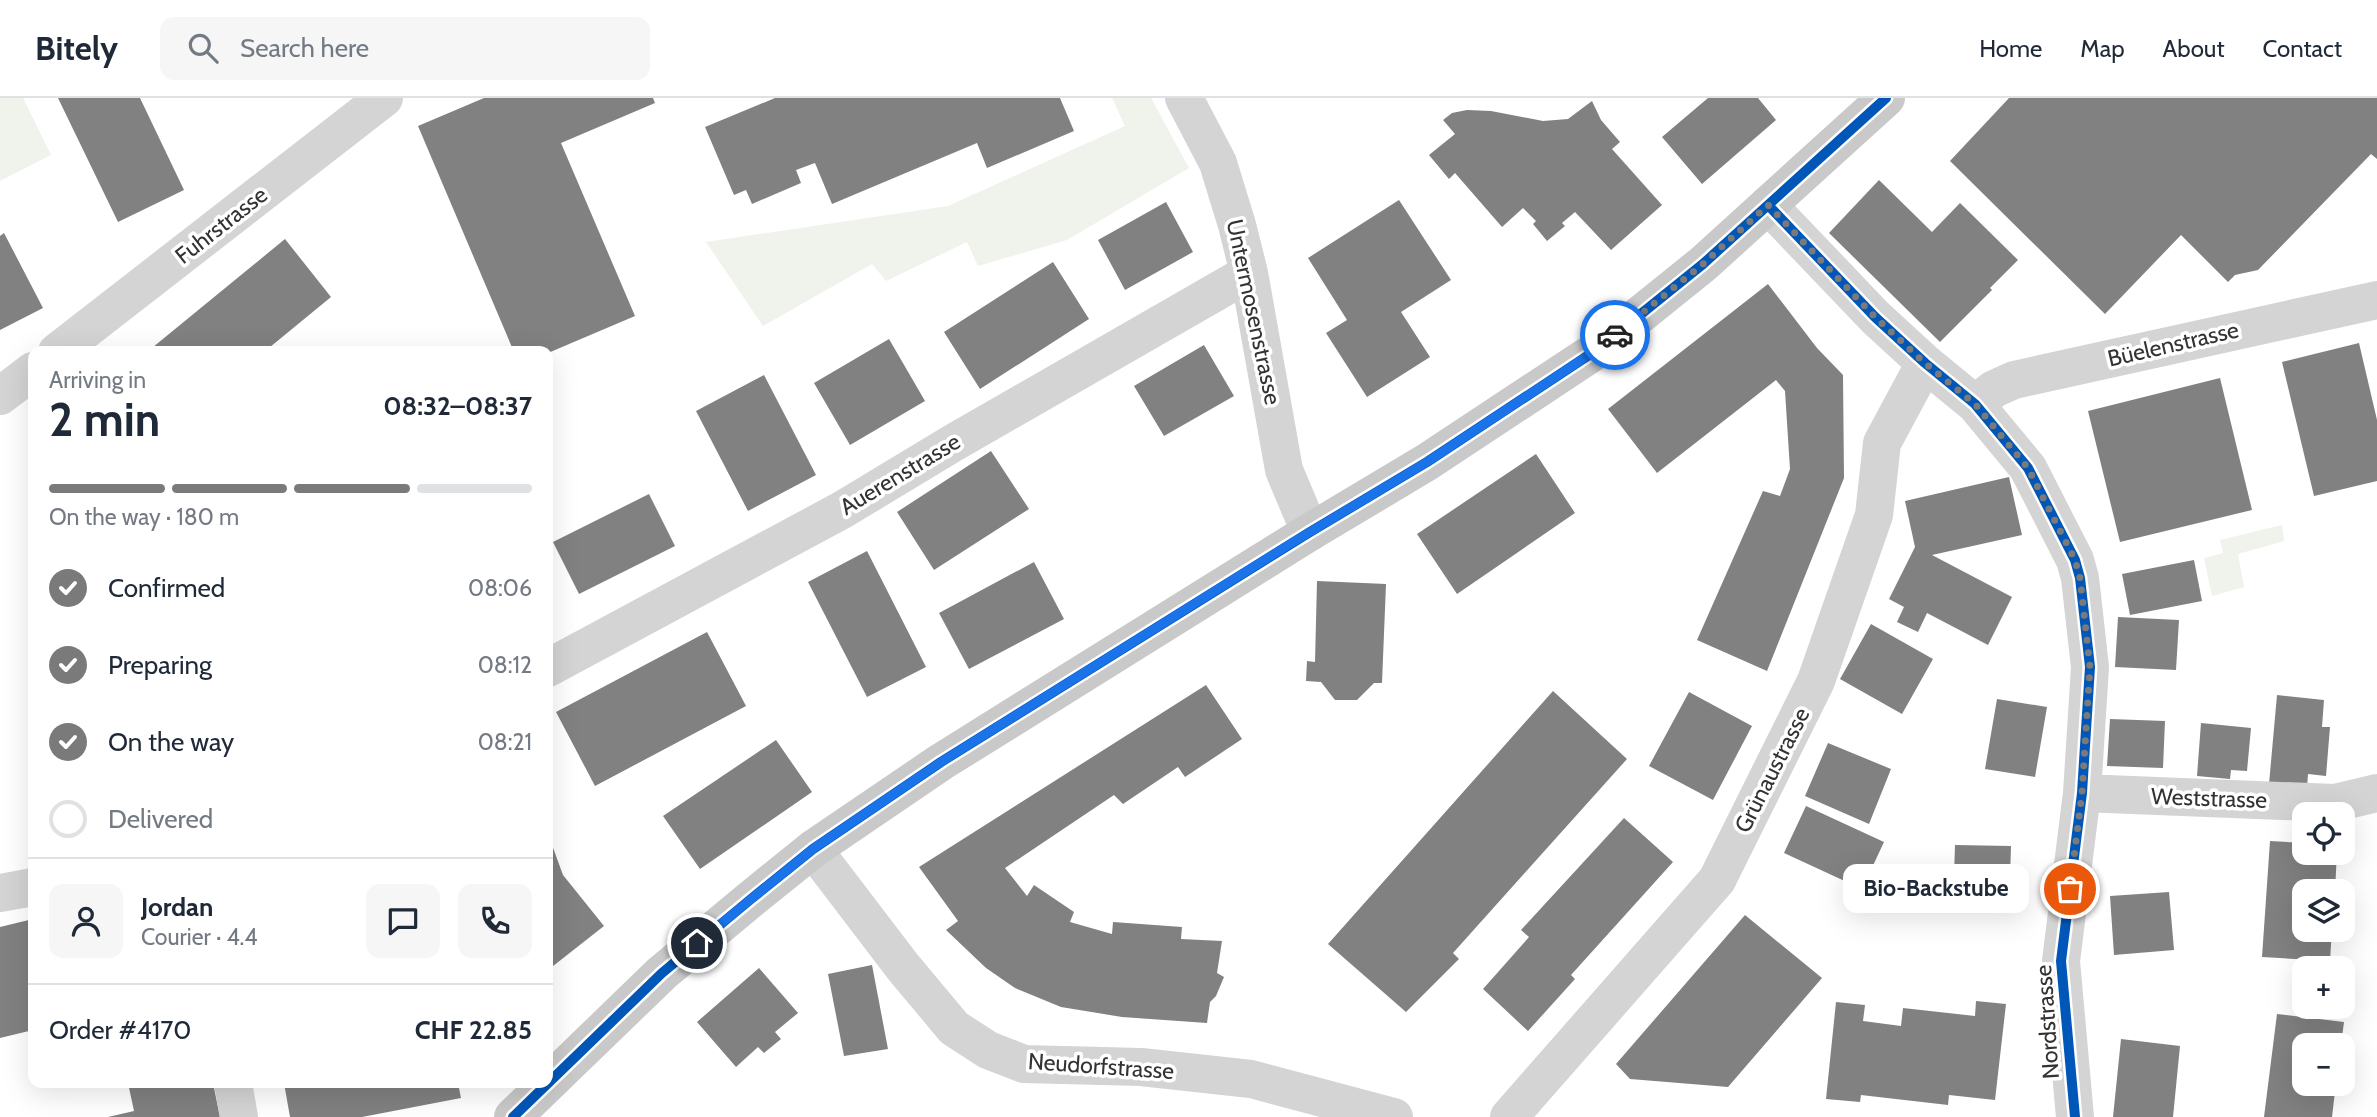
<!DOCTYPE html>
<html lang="en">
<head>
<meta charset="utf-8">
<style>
  body { margin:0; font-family:Cabin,sans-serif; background:#f6f6f7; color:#1f2937; height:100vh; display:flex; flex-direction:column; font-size:26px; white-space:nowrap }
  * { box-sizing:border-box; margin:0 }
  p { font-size:23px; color:#747a83 }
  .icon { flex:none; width:38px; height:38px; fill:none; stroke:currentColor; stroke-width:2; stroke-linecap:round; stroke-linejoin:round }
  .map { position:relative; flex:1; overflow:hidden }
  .drawer { position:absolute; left:28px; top:248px; width:525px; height:742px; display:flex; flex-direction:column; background:#fff; border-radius:14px; box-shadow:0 7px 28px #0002 }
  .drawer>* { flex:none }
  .buttons { position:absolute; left:2292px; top:704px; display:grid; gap:14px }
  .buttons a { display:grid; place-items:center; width:63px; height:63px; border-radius:14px; background:#fff; box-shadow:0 7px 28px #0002; font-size:35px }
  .pin { position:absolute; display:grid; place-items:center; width:60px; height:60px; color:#fff; margin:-30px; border:4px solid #fff; border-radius:50%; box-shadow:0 2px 7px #0007 }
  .courier { position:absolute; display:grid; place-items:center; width:70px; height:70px; margin:-35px; border:5px solid #1a73e8; border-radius:50%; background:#fff; color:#222; box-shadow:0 2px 9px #0007 }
  .bubble { position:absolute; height:49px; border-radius:14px; background:#fff; box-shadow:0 7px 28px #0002; font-size:23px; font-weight:800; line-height:49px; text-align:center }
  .overview em { font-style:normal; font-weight:800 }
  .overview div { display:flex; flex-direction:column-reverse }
  .overview { display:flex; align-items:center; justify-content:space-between; height:119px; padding:0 21px }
  h1 { font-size:46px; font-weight:800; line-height:52px }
  .bar { display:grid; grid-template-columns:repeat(4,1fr); gap:10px 7px; align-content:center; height:84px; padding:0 21px }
  .bar i { height:9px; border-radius:5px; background:#e0e1e3 }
  .bar .on { background:#7a7a7a }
  .bar p { grid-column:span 4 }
  .line { display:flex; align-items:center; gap:18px; padding:0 21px; border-top:2px solid #e0e1e3 }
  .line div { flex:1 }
  .round { display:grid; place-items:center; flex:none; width:74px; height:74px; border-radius:14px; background:#f6f6f7 }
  ol { padding:0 21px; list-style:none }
  li { display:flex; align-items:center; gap:21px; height:77px }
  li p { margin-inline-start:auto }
  li .icon { padding:7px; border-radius:50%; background:#7a7a7a; color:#fff; stroke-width:4 }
  li:last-child { color:#747a83 }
  li i { width:38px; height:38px; border:4px solid #e0e1e3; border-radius:50% }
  header { display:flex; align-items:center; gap:42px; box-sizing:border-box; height:98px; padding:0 35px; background:#fff; border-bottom:2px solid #e0e1e3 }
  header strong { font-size:33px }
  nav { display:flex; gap:38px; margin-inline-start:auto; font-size:24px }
  .search { width:490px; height:63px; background:#f6f6f7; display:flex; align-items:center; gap:18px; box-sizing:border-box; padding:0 24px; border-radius:14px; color:#747a83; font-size:26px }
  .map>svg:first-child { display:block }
  .green { fill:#f0f2ec }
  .building { fill:#818181 }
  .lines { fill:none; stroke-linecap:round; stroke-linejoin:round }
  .minor { stroke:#d4d4d4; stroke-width:38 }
  .major { stroke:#c9c9c9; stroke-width:38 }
  .cycleway-casing { stroke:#fff; stroke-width:15 }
  .cycleway { stroke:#0057b8; stroke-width:10 }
  .done { stroke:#7a7a7a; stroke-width:7; stroke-dasharray:0 12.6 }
  .route { stroke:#1a73e8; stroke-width:9 }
  .labels { text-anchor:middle; stroke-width:7; stroke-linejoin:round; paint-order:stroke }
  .street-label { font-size:23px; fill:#333; stroke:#fff }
</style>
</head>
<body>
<header>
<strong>Bitely</strong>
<div class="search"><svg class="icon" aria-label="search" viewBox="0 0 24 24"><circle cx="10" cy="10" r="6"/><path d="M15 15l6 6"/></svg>Search here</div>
<nav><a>Home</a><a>Map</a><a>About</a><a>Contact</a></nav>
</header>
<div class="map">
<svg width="2377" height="1019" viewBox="0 0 2377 1019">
  <rect width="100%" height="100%" fill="#fff"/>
  <!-- green -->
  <path class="green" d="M0,0h23l28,57 -51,26z
    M1112,0h39l38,70 -122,72 -89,26 -11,-24 -81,39 -14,-17 -109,62 -57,-84 242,-36 177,-80z
    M2282,427l2,16 -46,13 6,33 -32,9 -8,-38 19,-5 -3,-13z"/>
  <!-- building -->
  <path class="building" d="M58,0h82l44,92 -66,32z
    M484,0h169l2,5 -94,40 74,173 -87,37v-1h-34l-96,-226z
    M775,0h285l14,33 -87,37 -10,-25 -145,61 -17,-41 -19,7 5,13 -49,21 -6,-14 -12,5 -29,-68z
    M1708,0h50l18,22 -74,64 -40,-47z
    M2009,0h368v61l-6,-5 -113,116 -23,5 -7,7 -47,-47 -76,79 -155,-153z
    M1592,3l9,19 19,22 -8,7 50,56 -51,45 -36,-38 -13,11 3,3 -18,15 -14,-17 3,-3 -13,-13 -21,19 -47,-54 -6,6 -20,-24 26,-21 -12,-14 9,-7 15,-3 24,1 52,10 25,-2z
    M1879,82l53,52 28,-29 58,57 -28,28 2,2 -52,52 -111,-109z
    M1399,102l52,80 -50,32 29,45 -63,40 -41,-64 21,-13 -39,-62z
    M1166,104l27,50 -68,38 -27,-50z
    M4,135l39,75 -43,22v-94z
    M285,141l46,58 -67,55h-117z
    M1053,164l36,57 -109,70 -36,-57z
    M1768,186l49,64 26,27 1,103 -77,193 -70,-31 66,-149 17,5 10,-27 -5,-78 -9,-11 -119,93 -49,-64z
    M889,241l36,62 -75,44 -36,-62z
    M2359,245l18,77v61l-63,15 -32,-134z
    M1204,247l30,51 -70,40 -30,-50z
    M764,277l52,100 -68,36 -52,-100z
    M2220,280l32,132 -132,32 -32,-131z
    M991,353l38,58 -95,61 -37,-58z
    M1536,356l39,59 -118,81 -40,-60z
    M2009,379l13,58 -90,20 80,42 -24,48 -61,-32 -9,19 -21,-10 7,-15 -15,-8 26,-52 -10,-46z
    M649,396l26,52 -96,48 -26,-52z
    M867,453l59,116 -59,30 -59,-115z
    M2194,462l8,41 -72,14 -8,-41z
    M1034,464l30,57 -95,50 -30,-56z
    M1317,483l69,3 -4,99h-8l-17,17h-22l-14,-18 -15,-1 1,-20 8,1z
    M2118,519l61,3 -3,50 -61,-3z
    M1871,526l62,35 -31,55 -62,-35z
    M707,534l39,74 -151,80 -39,-74z
    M1206,587l36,54 -57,38 -7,-10 -55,37 -9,-9 -109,73 22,28 7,-11 40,27 -4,10 42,12 1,-12 69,5 -1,12 41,2 -5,32 7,4 -8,19 -6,6 -3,21 -85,-6 -61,-10 -46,-19 -29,-20 -40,-38 12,-9 -39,-54z
    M1553,593l74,68 -174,194 6,6 -53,53 -78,-68z
    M1689,594l63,34 -39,74 -64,-34z
    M2277,597l47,5 -2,27h8l-4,49 -18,-2 -1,14 -38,-4z
    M1997,601l50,8 -12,70 -50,-8z
    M2110,621l55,2 -2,47 -56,-2z
    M2201,625l50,5 -4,43 -16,-1 -1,9 -33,-3z
    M776,642l36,52 -112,77 -37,-53z
    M1828,645l63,26 -22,55 -64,-28z
    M1806,708l78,36 -22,47 -78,-36z
    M1624,720l49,44 -102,113 4,4 -47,52 -45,-42 46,-52 -8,-7z
    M548,736l15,41 41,51 -56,44z
    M2270,743l35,2v9h32l-2,39h-30v38h27l-2,32 -68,-4z
    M1955,747l56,1 -2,62 -56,-1z
    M2169,794l5,58 -60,5 -4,-59z
    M1745,817l77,63 -94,109 -98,-8 -14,-15z
    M33,821v111l-33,8v-111z
    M872,867l16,84 -44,7 -16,-82z
    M759,870l39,45 -23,19 6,7 -17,14 -6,-6 -22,20 -39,-45z
    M1976,903l30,3 -11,96 -46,-5 -1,10 -87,-10 -1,7 -34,-3 10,-97 29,3 -2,16 38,5 2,-18 72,8z
    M2277,916l67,8 -3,23h-36v38h31l-4,34h-68z
    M2121,941l59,7 -7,71h-60z
    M128,985h85l7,34h-112l26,-6z
    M284,985h174l3,15 -99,19h-72z"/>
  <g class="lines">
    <!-- minor -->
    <path class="minor" d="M1184,0l34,65 19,62 12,48 35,197 26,62
      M1768,107l107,112 50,46 50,41 53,64 47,92 5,18 10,89 -8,126 -21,168 14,156
      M57,254l327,-254
      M0,298l33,-25
      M1975,306l19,-15 20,-9 363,-80
      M548,570l294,-158 111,-67 296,-170
      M2082,695l253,10 42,-10
      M813,751l90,118 51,61 34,22 36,14 117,3 110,12 143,38
      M0,795l33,-6
      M233,985l6,34
      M1509,1019l208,-237 99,-199 58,-166 8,-72 43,-80"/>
    <!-- major -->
    <path class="major" d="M513,1019l149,-144 89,-74 62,-50 128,-87 369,-230 117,-70 168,-111 108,-87 183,-166"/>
    <!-- cycleway casing -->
    <g class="cycleway-casing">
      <path id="cycleway" d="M1768,107l107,112 50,46 50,41 53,64 47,92 5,18 10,89 -8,126 -21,168 14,156
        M513,1019l149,-144 89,-74 62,-50 128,-87 369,-230 117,-70 168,-111 108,-87 183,-166"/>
    </g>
    <!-- cycleway -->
    <use href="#cycleway" class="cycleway"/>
  </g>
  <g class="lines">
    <!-- done -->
    <path class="done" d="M1615,237l88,-71 65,-59 107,112 50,46 50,41 53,64 47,92 5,18 10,89 -8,126 -12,96"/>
    <!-- route -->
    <path class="route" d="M697,845l116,-94 128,-87 349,-218 137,-82 168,-111 20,-16"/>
  </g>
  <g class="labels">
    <!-- street labels -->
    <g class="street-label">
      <text transform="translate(221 127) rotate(-38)" y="8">Fuhrstrasse</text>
      <text transform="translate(1254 214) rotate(78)" y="8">Untermosenstrasse</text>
      <text transform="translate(2173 246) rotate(-13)" y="8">Büelenstrasse</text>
      <text transform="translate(900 376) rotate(-31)" y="8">Auerenstrasse</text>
      <text transform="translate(1772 672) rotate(-63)" y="8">Grünaustrasse</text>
      <text transform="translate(2209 700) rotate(2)" y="8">Weststrasse</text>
      <text transform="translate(2047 924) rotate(-94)" y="8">Nordstrasse</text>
      <text transform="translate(1101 968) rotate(4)" y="8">Neudorfstrasse</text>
    </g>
  </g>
</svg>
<div class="buttons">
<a><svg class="icon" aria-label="locate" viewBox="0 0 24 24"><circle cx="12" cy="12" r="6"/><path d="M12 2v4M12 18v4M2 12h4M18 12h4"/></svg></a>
<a><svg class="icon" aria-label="layers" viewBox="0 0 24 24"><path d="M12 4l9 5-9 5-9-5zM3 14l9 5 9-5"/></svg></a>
<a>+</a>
<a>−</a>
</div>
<div class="pin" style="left:2070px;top:791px;background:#ea580c"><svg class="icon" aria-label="bag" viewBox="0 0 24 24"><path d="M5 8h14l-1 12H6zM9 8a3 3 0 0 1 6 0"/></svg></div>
<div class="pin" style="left:697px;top:845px;background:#1f2937"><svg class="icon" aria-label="home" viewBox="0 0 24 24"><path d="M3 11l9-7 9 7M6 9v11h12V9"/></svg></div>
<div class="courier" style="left:1615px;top:237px"><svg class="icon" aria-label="car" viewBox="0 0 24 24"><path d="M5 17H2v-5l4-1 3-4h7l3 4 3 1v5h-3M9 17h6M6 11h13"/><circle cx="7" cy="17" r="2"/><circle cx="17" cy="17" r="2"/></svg></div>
<div class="bubble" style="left:1843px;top:766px;width:186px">Bio-Backstube</div>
<section class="drawer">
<div class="overview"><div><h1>2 min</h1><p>Arriving in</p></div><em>08:32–08:37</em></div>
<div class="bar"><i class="on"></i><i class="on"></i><i class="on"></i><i></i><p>On the way · 180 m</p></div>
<ol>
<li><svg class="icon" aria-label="check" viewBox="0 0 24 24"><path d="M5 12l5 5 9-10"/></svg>Confirmed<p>08:06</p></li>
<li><svg class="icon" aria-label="check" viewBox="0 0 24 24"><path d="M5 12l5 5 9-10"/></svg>Preparing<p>08:12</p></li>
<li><svg class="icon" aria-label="check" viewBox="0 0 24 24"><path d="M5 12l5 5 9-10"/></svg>On the way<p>08:21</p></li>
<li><i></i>Delivered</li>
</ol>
<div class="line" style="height:126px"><a class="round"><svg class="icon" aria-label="person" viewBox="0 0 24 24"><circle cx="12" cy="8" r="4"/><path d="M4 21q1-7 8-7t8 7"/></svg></a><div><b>Jordan</b><p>Courier · 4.4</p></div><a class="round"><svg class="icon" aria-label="chat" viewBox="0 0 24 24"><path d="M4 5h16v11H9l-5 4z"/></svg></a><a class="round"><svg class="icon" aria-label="phone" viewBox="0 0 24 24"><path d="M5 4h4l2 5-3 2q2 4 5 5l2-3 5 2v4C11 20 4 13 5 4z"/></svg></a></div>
<div class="line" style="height:91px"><div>Order #4170</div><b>CHF 22.85</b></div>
</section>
</div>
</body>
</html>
